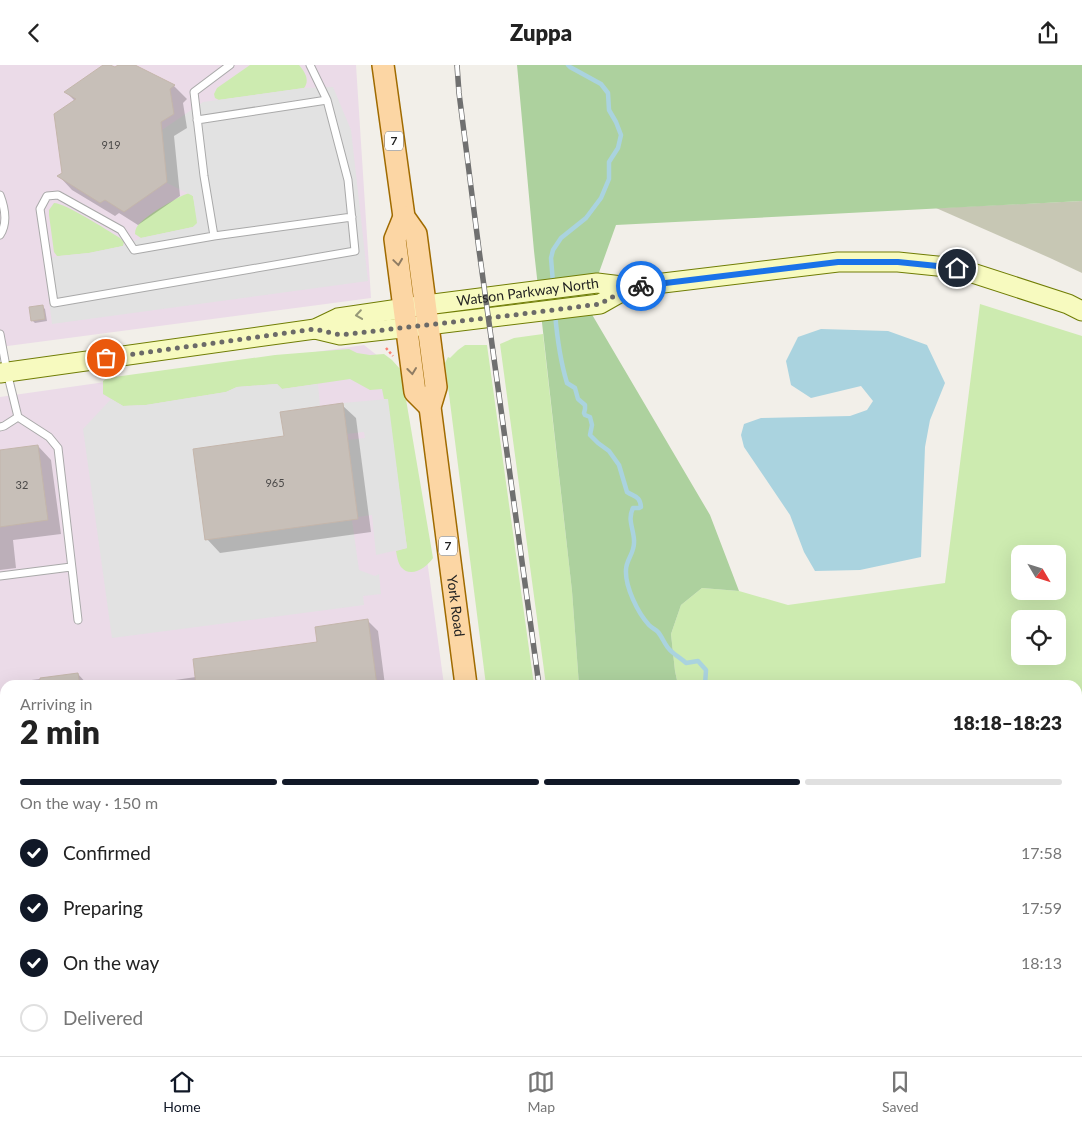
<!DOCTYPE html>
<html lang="en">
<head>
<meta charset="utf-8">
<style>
  body { margin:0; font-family:Lato,sans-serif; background:#f2f2f2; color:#222; height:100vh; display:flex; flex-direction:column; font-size:19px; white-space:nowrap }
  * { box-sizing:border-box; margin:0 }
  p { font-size:16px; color:#767676 }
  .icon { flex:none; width:28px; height:28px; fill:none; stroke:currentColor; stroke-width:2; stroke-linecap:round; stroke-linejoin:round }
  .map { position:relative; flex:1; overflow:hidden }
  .drawer { position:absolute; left:0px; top:615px; width:1082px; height:376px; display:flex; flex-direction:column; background:#fff; border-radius:15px 15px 0 0; box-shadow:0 5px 20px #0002 }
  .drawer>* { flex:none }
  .needle { width:32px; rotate:128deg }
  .fabs { position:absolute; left:1011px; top:480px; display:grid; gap:10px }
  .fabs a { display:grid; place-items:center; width:55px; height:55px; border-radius:10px; background:#fff; box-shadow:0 5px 20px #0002; font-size:25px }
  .pin { position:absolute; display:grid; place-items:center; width:42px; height:42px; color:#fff; margin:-21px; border:2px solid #fff; border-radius:50%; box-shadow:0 1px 5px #0007 }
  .courier { position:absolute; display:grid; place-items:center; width:50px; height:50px; margin:-25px; border:4px solid #1a73e8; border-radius:50%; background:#fff; color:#222; box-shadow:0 1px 6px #0007 }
  .overview em { font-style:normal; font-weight:800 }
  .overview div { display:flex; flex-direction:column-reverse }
  .overview { display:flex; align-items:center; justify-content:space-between; height:85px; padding:0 20px }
  h1 { font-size:32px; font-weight:800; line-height:38px }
  .bar { display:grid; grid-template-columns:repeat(4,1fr); gap:8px 5px; align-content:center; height:60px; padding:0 20px }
  .bar i { height:6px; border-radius:4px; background:#e0e0e0 }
  .bar .selected { background:#111827 }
  .bar p { grid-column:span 4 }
  ol { padding:0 20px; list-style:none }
  li { display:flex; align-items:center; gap:15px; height:55px }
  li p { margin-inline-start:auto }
  li .icon { padding:5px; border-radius:50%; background:#111827; color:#fff; stroke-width:4 }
  li:last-child { color:#767676 }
  li i { width:28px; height:28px; border:2px solid #e0e0e0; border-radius:50% }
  header { display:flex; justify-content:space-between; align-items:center; height:65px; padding:0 20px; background:#fff; font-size:22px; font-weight:800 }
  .tab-bar { display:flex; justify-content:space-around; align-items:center; height:70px; border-top:1px solid #e0e0e0; background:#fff; font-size:14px; color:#767676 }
  .tab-bar a { display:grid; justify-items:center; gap:2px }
  .tab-bar .selected { color:#111827 }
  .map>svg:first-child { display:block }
  .industrial { fill:#ebdbe8 }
  .construction { fill:#c7c7b4 }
  .grass { fill:#cdebb0; fill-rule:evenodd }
  .forest { fill:#add19e }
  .wetland { fill:#c6e0d4 }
  .parking { fill:#e2e2e2 }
  .water { fill:#aad3df }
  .shadow { fill:#0003 }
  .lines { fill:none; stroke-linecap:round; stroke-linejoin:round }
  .stream { stroke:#aad3df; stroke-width:4.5 }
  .building { fill:#c7bfb8; stroke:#c4b6ab }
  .lane-casing { stroke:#a9a9a9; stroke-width:9 }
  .secondary-casing { stroke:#707d05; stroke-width:21 }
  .primary-casing { stroke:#a06b00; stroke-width:24 }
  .path { stroke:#fa8072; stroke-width:2.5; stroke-dasharray:2.5 2.5; stroke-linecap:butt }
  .lane { stroke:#fff; stroke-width:7 }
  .secondary { stroke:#f7fabf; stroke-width:19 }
  .primary { stroke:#fcd6a4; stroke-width:21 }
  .rail-casing { stroke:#707070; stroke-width:5.5 }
  .rail { stroke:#fff; stroke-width:4; stroke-dasharray:11; stroke-linecap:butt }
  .oneway { stroke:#8f7c63 }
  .oneway2 { stroke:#979978 }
  .done { stroke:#6b6a68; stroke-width:5; stroke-dasharray:0 9 }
  .route { stroke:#1a73e8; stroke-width:6 }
  .labels { text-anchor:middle; stroke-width:4.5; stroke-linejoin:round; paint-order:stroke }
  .number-label { font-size:11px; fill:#4b4948 }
  .shield { fill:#fff; stroke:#646464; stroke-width:1 }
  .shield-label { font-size:12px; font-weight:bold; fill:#222 }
  .street-label { font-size:14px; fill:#222; stroke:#fff }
</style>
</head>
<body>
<header><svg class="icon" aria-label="back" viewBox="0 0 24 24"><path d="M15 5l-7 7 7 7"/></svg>Zuppa<svg class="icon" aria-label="share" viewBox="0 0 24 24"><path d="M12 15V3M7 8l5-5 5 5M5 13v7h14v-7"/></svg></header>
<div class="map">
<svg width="1082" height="991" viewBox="0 0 1082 991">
  <rect width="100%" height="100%" fill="#f2efe9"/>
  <!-- industrial -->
  <path class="industrial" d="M0,0h356l15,233 -371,49z
    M364,280l38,30 42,310h-439v366h489l1,5h-495v-659z"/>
  <!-- construction -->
  <path class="construction" d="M1082,136v72l-32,-15 -114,-50z"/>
  <!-- grass -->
  <path class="grass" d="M250,0h49c6,7 11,15 5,23l-85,12 -4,-2 -1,-4 3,-6z
    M189,128l4,3 5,27 -5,4 -52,11 -6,-4c0,-5 2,-8 5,-11 9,-9 37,-26 49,-30z
    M54,138c11,0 53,27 66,35l4,4 -1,4 -34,7 -30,3h-2l-3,-4 -5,-37v-5z
    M980,239l102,32v713l-4,1v-365h-400l-3,-14 -4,-37 10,-29 21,-17 37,3 49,14 157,-22zM1020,489h38v37h-38zM1020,554h38v37h-38z
    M543,269l29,257 7,94h-33l-46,-341 14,-6z
    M465,280h22l47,340h-48l-41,-322 3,-6 2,1 8,-8z
    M349,284l8,4 13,2 14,-1 8,6 9,10 32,188c-6,9 -22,21 -32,9 -3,-4 -4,-11 -5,-16l11,-3 -20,-149h-3l-2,-10 -12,1 -20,-11 -68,10 -5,-5 -40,3 -11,5 -80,13 -23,1 -20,-12v-13l4,-3 168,-23z
    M535,986h58v5h-58z
    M606,986h29l1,5h-30z
    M658,986h153l1,5h-153z
    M959,986h102l-46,5h-55z"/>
  <!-- forest -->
  <path class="forest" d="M517,0h565v136l-466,24 -29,81 123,209 29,76 -37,-3 -21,17 -10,29 4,37 3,14h-99l-7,-94 -38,-340z
    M635,986h23l1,5h-23z
    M914,986h45l1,5h-45z"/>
  <!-- wetland -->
  <path class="wetland" d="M845,986h69l1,5h-69z"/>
  <!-- parking -->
  <path class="parking" d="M333,22l18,43 17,151 -316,43 -8,-64 15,-4 30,-3 34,-7 18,-8 52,-11 4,-4 -4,-27 -26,-13 -5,-53 41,-28 101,-14z
    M277,319l5,5 36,-5 2,22 -40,6 4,24 -91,13 12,91 147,-20 7,50 16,6 4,-2 2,20 -18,2 1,9 -252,33 -29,-209 28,-30 12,7 23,-1 80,-13 11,-5z
    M388,334l19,149 -31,7 -4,-40 -14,2 -10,-77 17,-2 -1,-6 -17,2 -4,-31z"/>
  <!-- water -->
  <path class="water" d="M821,264l67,2 39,14 18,38 -15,37 -5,27 -4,110 -61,13 -45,1 -11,-19 -14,-37 -46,-68 -3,-12 3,-11 17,-6 89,-2 17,-6 6,-9 -12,-15 -50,12 -20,-13 -5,-24 12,-24z"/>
  <!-- shadow -->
  <path class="shadow" d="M105,0l10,3 5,-3h12l42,21 13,13 -4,4 4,25 -13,8 6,60 -42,29 -19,-12 -4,3 -43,-26 -13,-14 4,-3 12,-72 -9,-9z
    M42,241l3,3 2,12 -12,2 -3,-3z
    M342,340l14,13 15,114 -151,21 -13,-14z
    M38,381l13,14 10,74 -48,6 3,28 -16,2v-119z
    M368,556l10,10 7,54h-230l-1,-2 42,-6 122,-34z
    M78,609l10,11h-71l-1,-3z
    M32,986h55l2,5h-56z
    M104,986h44v5h-43z
    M189,986h47l1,5h-47z
    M262,986h56v5h-55z
    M419,986h42l1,5h-42z
    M765,986h5l5,5h-26z
    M813,986h30v5h-30z"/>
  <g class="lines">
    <!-- stream -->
    <path class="stream" d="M553,218l-2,-25 2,-8 8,-12 25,-20 15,-20 8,-19v-17l9,-14 3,-13 -5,-13 -7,-12 -1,-17 -7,-9 -31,-17 -2,-2
      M555,248c2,24 5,47 12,70l8,5 3,11 7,6v4l-1,4 1,2 5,2 2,8 -2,10 8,8 11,8 10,14 8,27c8,5 13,4 14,15l-2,1h-6c-6,12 1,21 1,33 1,12 -8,18 -8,29 -1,17 12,43 23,55 3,3 7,5 9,7 5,6 7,14 13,19 5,5 11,8 15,12l12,-2 8,9 -1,15
      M908,986l5,5"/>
  </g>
  <!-- building -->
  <path class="building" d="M103,0h7l5,2 3,-2h17l40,20 -5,4 4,25 -13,8 6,60 -43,30 -19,-12 -5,3 -43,-27 5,-3 -8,-59 22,-15 -12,-7z
    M43,240l2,14 -14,2 -2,-14z
    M343,338l15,116 -153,21 -12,-91 91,-13 -4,-24z
    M38,380l10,75 -48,7v-77z
    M368,554l9,66h-181l-3,-26 124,-17 -2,-15z
    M78,608l2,12h-40v-7z"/>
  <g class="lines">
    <!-- lane casing -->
    <g class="lane-casing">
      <path id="lane" d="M310,0l17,35
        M197,55l130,-20 21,80 7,71 -301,52 -14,-94 7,-13 11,-1 63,35 13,20 80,-14 138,-19
        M0,130c5,13 8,28 0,40
        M214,171l-10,-60 -10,-84 36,-27
        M0,269l7,38 11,45 31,20 9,11 20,172
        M0,362l4,-1 14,-9
        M0,511l71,-9
        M345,986l1,5"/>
    </g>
    <!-- secondary casing -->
    <g class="secondary-casing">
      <g id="secondary">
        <path d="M315,264l25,6 88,-10 172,-21 30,-17"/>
        <path id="s1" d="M0,308l315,-44 23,-11 88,-13 171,-22 33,4 208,-25h60l59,6 111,36 14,7"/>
      </g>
    </g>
    <!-- primary casing -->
    <g class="primary-casing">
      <g id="primary">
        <path id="s2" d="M383,0l21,152 12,17 20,153 -6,20 36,278"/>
        <path d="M404,152l-9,22 20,153 15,15"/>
        <path d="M513,986l1,5"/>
      </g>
    </g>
    <!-- path -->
    <path class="path" d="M386,283l7,8"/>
    <!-- lane -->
    <use href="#lane" class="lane"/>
    <!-- secondary -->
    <use href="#secondary" class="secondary"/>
    <!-- primary -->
    <use href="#primary" class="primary"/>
    <!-- rail casing -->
    <g class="rail-casing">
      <path id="rail" d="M457,0l2,28 20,157 60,435
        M597,986l1,5"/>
    </g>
    <!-- rail -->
    <use href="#rail" class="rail"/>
  </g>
  <!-- one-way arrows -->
  <defs><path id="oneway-chevron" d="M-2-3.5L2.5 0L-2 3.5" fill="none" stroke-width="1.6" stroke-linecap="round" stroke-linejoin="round" transform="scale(1.25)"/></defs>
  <g class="oneway">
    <use href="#oneway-chevron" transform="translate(398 197) rotate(82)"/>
    <use href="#oneway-chevron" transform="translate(412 306) rotate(83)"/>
  </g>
  <use class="oneway2" href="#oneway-chevron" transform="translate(359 250) rotate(172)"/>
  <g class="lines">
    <!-- done -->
    <path class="done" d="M106,293l209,-29 25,6 182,-21 78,-10 30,-17 11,-1"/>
    <!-- route -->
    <path class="route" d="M641,221l197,-24h60l59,6"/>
  </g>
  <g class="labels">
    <!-- number labels -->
    <g class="number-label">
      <text x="111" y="84">919</text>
      <text x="275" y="422">965</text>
      <text x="22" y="424">32</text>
    </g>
    <!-- shield labels -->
    <g class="shield">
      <rect x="385" y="66.5" width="18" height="19" rx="4"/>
      <rect x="439" y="471.5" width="18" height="19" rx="4"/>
    </g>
    <g class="shield-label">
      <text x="394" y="80">7</text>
      <text x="448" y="485">7</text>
    </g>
    <!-- street labels -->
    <g class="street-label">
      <text dy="5" stroke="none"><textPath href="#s1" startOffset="535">Watson Parkway North</textPath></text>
      <text dy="5" stroke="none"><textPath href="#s2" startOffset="550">York Road</textPath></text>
    </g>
  </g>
</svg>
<div class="fabs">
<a><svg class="needle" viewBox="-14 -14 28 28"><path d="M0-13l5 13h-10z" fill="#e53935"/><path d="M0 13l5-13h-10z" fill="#767676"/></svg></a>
<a><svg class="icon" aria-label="locate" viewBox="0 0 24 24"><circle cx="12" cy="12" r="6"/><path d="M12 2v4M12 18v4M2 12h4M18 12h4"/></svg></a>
</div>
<div class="pin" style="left:106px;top:293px;background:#ea580c"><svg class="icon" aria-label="bag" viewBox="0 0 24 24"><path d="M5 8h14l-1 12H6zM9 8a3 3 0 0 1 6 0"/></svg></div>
<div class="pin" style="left:957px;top:203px;background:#1f2937"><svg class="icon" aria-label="home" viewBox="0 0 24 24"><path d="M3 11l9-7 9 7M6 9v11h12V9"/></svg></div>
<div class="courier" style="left:641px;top:221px"><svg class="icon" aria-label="bike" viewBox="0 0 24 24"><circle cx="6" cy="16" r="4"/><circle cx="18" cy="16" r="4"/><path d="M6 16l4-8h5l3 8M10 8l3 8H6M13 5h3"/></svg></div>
<section class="drawer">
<div class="overview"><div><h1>2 min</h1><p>Arriving in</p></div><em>18:18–18:23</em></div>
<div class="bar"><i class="selected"></i><i class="selected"></i><i class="selected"></i><i></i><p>On the way · 150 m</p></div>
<ol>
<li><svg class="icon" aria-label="check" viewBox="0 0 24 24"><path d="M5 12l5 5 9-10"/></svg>Confirmed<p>17:58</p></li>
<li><svg class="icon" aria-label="check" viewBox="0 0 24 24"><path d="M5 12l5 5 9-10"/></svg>Preparing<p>17:59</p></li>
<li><svg class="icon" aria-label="check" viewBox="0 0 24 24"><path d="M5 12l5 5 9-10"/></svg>On the way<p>18:13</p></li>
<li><i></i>Delivered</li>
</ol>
</section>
</div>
<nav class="tab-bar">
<a class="selected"><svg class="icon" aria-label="home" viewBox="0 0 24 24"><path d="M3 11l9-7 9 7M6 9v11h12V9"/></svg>Home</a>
<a><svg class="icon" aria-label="map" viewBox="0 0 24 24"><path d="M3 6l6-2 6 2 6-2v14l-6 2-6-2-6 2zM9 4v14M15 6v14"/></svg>Map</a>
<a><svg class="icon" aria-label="saved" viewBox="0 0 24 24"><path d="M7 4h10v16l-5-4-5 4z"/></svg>Saved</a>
</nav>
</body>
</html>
